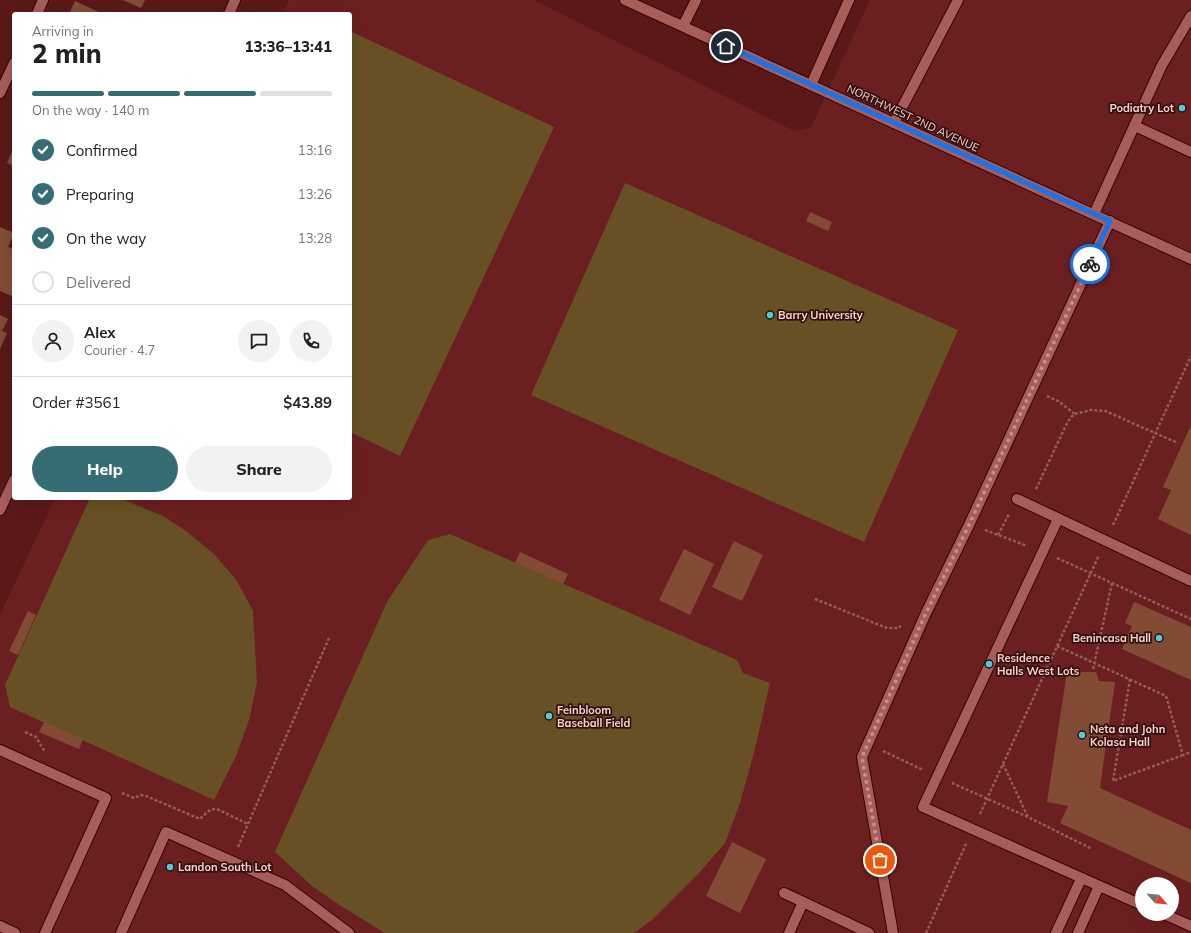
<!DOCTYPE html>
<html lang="en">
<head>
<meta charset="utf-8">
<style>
  body { margin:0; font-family:Mulish,sans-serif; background:#f2f2f2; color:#202124; height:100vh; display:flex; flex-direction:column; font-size:15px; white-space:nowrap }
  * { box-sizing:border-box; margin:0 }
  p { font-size:13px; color:#757577 }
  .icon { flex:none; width:22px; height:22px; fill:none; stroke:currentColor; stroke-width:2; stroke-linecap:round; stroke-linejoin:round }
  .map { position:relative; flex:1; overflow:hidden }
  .sheet { position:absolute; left:12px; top:12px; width:340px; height:488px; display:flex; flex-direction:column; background:#fff; border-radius:4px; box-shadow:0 4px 16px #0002 }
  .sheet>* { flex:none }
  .needle { width:26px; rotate:117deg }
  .buttons { position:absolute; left:1135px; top:877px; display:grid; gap:8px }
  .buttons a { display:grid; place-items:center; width:44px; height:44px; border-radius:50%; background:#fff; box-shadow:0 4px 16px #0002; font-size:20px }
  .pin { position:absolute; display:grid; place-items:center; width:34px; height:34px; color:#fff; margin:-17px; border:2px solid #fff; border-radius:50%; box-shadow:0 1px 4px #0007 }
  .courier { position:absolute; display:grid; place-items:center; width:40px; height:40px; margin:-20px; border:3px solid #1a73e8; border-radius:50%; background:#fff; color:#222; box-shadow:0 1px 5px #0007 }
  .summary em { font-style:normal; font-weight:800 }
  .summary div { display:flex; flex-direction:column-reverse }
  .summary { display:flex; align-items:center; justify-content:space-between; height:68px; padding:0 20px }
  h1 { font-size:26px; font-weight:800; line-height:30px }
  .bar { display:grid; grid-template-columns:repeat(4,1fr); gap:6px 4px; align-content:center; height:48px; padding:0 20px }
  .bar i { height:5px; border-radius:3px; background:#e0e0e0 }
  .bar .current { background:#366d75 }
  .bar p { grid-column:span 4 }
  .line { display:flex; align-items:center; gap:10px; padding:0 20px; border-top:1px solid #e0e0e0 }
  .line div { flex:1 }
  .round { display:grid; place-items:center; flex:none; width:42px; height:42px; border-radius:21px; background:#f2f2f2 }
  ol { padding:0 20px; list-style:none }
  li { display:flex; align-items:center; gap:12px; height:44px }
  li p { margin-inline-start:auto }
  li .icon { padding:4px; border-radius:50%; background:#366d75; color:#fff; stroke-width:4 }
  li:last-child { color:#757577 }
  li i { width:22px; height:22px; border:2px solid #e0e0e0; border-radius:50% }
  .cta { display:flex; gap:8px; margin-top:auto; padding:8px 20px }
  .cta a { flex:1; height:46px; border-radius:24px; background:#366d75; color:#fff; font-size:16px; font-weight:800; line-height:46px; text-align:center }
  .cta a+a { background:#f2f2f2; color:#202124 }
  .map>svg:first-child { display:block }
  .built { fill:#6b1f20; fill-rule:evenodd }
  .green { fill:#675124 }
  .building { fill:#824c34 }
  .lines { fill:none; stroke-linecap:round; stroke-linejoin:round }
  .lane-casing { stroke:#370508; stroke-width:12 }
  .street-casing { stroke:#370508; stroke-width:12 }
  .secondary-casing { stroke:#370508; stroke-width:12 }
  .path { stroke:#955b5a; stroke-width:2.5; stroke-dasharray:3 2; stroke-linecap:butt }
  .lane { stroke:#a75d59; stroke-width:10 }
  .street { stroke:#a75d59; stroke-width:10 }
  .secondary { stroke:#a75d59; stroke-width:10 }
  .done { stroke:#c4908e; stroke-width:4; stroke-dasharray:0 7.2 }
  .route { stroke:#1a73e8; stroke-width:5 }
  .poi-dot { fill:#52cbd7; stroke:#2e100f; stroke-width:1.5 }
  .labels { text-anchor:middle; stroke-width:3.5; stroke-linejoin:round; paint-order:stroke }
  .poi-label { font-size:11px; font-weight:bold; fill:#fcd1cd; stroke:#2e100f; text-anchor:start }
  .street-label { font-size:11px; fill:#fcd1cd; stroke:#2e100f }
</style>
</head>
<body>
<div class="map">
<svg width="1191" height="933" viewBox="0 0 1191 933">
  <rect width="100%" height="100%" fill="#5b1819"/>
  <!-- built -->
  <path class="built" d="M289,0h245l260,131 17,-4 59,-127h321v933h-1191v-318l55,-117h295v-484h-68zM1142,884h30v30h-30z"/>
  <!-- green -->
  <path class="green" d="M350,31l204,96 -154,329 -50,-24z
    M625,183l333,147 -94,212 -333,-147z
    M90,498h29l44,18 23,15 28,23 23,27 16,30 4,72 -8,37 -13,36 -22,44 -204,-93 -5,-22z
    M450,534l287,126 6,13 27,10 -15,66 -15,54 -15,40 -26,30 -47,47 -18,13h-249l-44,-27 -29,-20 -37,-34 112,-250 41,-62z"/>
  <!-- building -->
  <path class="building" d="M123,0h22l-4,8z
    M75,1l28,13h-34z
    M14,147v19l-7,-3z
    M810,212l22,10 -4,9 -22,-10z
    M0,227l14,6 -6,14 6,2v48l-14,-6z
    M0,315l8,4 -6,12 5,2 -7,16z
    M1191,425v110l-33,-16 13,-29 -8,-3z
    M734,541l29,14 -21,46 -30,-14z
    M684,549l30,15 -24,51 -31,-15z
    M520,552l48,22 -5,10 -48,-21z
    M1134,602l57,25v53l-69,-31 10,-23 -7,-3z
    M28,611l8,4 -18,40 -9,-4z
    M1067,672h29l3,9 16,1 -15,106 91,42v53l-131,-60 8,-17 -21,-4z
    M44,722l39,17 -4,10 -40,-17z
    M732,842l34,17 -26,54 -34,-17z"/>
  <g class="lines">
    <!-- lane casing -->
    <g class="lane-casing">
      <path id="lane" d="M37,14l6,-14
        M683,26l13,-26
        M0,93l14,-30
        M894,123l64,-123
        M1135,126l56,26
        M1094,214l68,-149 29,-49
        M1017,499l174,82
        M1058,519l-135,288 219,98
        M0,750l106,48 -61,135
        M784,893l85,40
        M1164,914l27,12
        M0,926l15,7
        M121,933l45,-101 119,53 64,48
        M789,933l14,-31
        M893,933l-31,-176 64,-144 43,-88 141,-304
        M1056,933l25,-54
        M1078,933l21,-47"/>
    </g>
    <!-- street casing -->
    <g class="street-casing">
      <path id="street" d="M811,85l38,-85"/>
    </g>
    <!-- secondary casing -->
    <g class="secondary-casing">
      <path id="secondary" d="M625,0l566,259
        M229,14l6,-14
        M0,510l14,-30"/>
    </g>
    <!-- path -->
    <path class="path" d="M1047,396l11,5 17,13
      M1036,489l31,-66 4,-6 4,-3 16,-4 14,1 73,32
      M1113,525l78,-169
      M985,530l42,16
      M998,535l11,-21
      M1057,558l134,61
      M815,599l72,29h11l3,-2
      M1057,646l109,50 17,59 8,-3
      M1093,669l19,-86
      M1130,679l-17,102 70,-26
      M25,732l11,5 9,15
      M883,751l40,19
      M1003,764l25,53
      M952,783l76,34 64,32
      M122,793l12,5 7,-3 5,1 54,23c5,-5 10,-11 17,-10l31,15
      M980,814l119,-259
      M238,847l91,-209
      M926,933l40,-89"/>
    <!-- lane -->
    <use href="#lane" class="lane"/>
    <!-- street -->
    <use href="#street" class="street"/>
    <!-- secondary -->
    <use href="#secondary" class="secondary"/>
  </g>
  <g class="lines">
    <!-- done -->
    <path class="done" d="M880,860l-18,-103 64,-144 43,-88 121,-261"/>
    <!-- route -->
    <path class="route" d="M726,46l384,175 -20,43"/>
  </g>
  <!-- markers -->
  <g class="poi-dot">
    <circle cx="1182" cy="108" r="4"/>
    <circle cx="770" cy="315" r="4"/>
    <circle cx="1159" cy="638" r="4"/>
    <circle cx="989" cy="664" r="4"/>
    <circle cx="549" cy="716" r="4"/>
    <circle cx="1082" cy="735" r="4"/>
    <circle cx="170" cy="867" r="4"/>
  </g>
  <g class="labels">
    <!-- poi labels -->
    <g class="poi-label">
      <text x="1174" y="112" text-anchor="end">Podiatry Lot</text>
      <text x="778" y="319">Barry University</text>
      <text x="1151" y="642" text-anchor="end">Benincasa Hall</text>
      <text x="997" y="662">Residence<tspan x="997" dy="13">Halls West Lots</tspan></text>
      <text x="557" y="714">Feinbloom<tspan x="557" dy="13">Baseball Field</tspan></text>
      <text x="1090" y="733">Neta and John<tspan x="1090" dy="13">Kolasa Hall</tspan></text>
      <text x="178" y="871">Landon South Lot</text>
    </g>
    <!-- street labels -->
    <g class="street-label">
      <text transform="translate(913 118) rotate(25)" y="4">NORTHWEST 2ND AVENUE</text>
    </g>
  </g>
</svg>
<div class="buttons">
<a><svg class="needle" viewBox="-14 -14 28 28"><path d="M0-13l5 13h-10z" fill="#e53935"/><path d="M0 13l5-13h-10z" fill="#757577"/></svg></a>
</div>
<div class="pin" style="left:880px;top:860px;background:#ea580c"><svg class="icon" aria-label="bag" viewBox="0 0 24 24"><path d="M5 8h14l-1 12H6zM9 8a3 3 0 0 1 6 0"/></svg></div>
<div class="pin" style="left:726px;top:46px;background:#1f2937"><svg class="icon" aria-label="home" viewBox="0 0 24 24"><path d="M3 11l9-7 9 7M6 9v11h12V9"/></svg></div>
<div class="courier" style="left:1090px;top:264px"><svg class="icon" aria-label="bike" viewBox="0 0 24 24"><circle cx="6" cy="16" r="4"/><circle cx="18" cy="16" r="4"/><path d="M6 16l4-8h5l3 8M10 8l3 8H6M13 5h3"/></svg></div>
<section class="sheet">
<div class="summary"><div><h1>2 min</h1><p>Arriving in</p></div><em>13:36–13:41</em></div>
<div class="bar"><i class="current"></i><i class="current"></i><i class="current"></i><i></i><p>On the way · 140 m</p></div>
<ol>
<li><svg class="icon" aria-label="check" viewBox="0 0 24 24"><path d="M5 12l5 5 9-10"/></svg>Confirmed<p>13:16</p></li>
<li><svg class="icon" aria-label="check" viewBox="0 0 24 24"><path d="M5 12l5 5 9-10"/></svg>Preparing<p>13:26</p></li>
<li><svg class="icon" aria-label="check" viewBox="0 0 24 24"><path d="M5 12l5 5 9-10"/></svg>On the way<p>13:28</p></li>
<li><i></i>Delivered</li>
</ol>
<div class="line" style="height:72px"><a class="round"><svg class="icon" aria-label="person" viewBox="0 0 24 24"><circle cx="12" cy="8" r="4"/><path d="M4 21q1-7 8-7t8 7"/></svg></a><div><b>Alex</b><p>Courier · 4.7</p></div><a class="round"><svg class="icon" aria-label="chat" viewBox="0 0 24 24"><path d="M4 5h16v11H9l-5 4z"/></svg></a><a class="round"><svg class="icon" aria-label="phone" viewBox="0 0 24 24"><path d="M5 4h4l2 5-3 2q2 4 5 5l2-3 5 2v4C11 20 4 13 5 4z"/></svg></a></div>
<div class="line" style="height:52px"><div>Order #3561</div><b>$43.89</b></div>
<div class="cta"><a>Help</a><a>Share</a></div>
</section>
</div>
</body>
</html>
